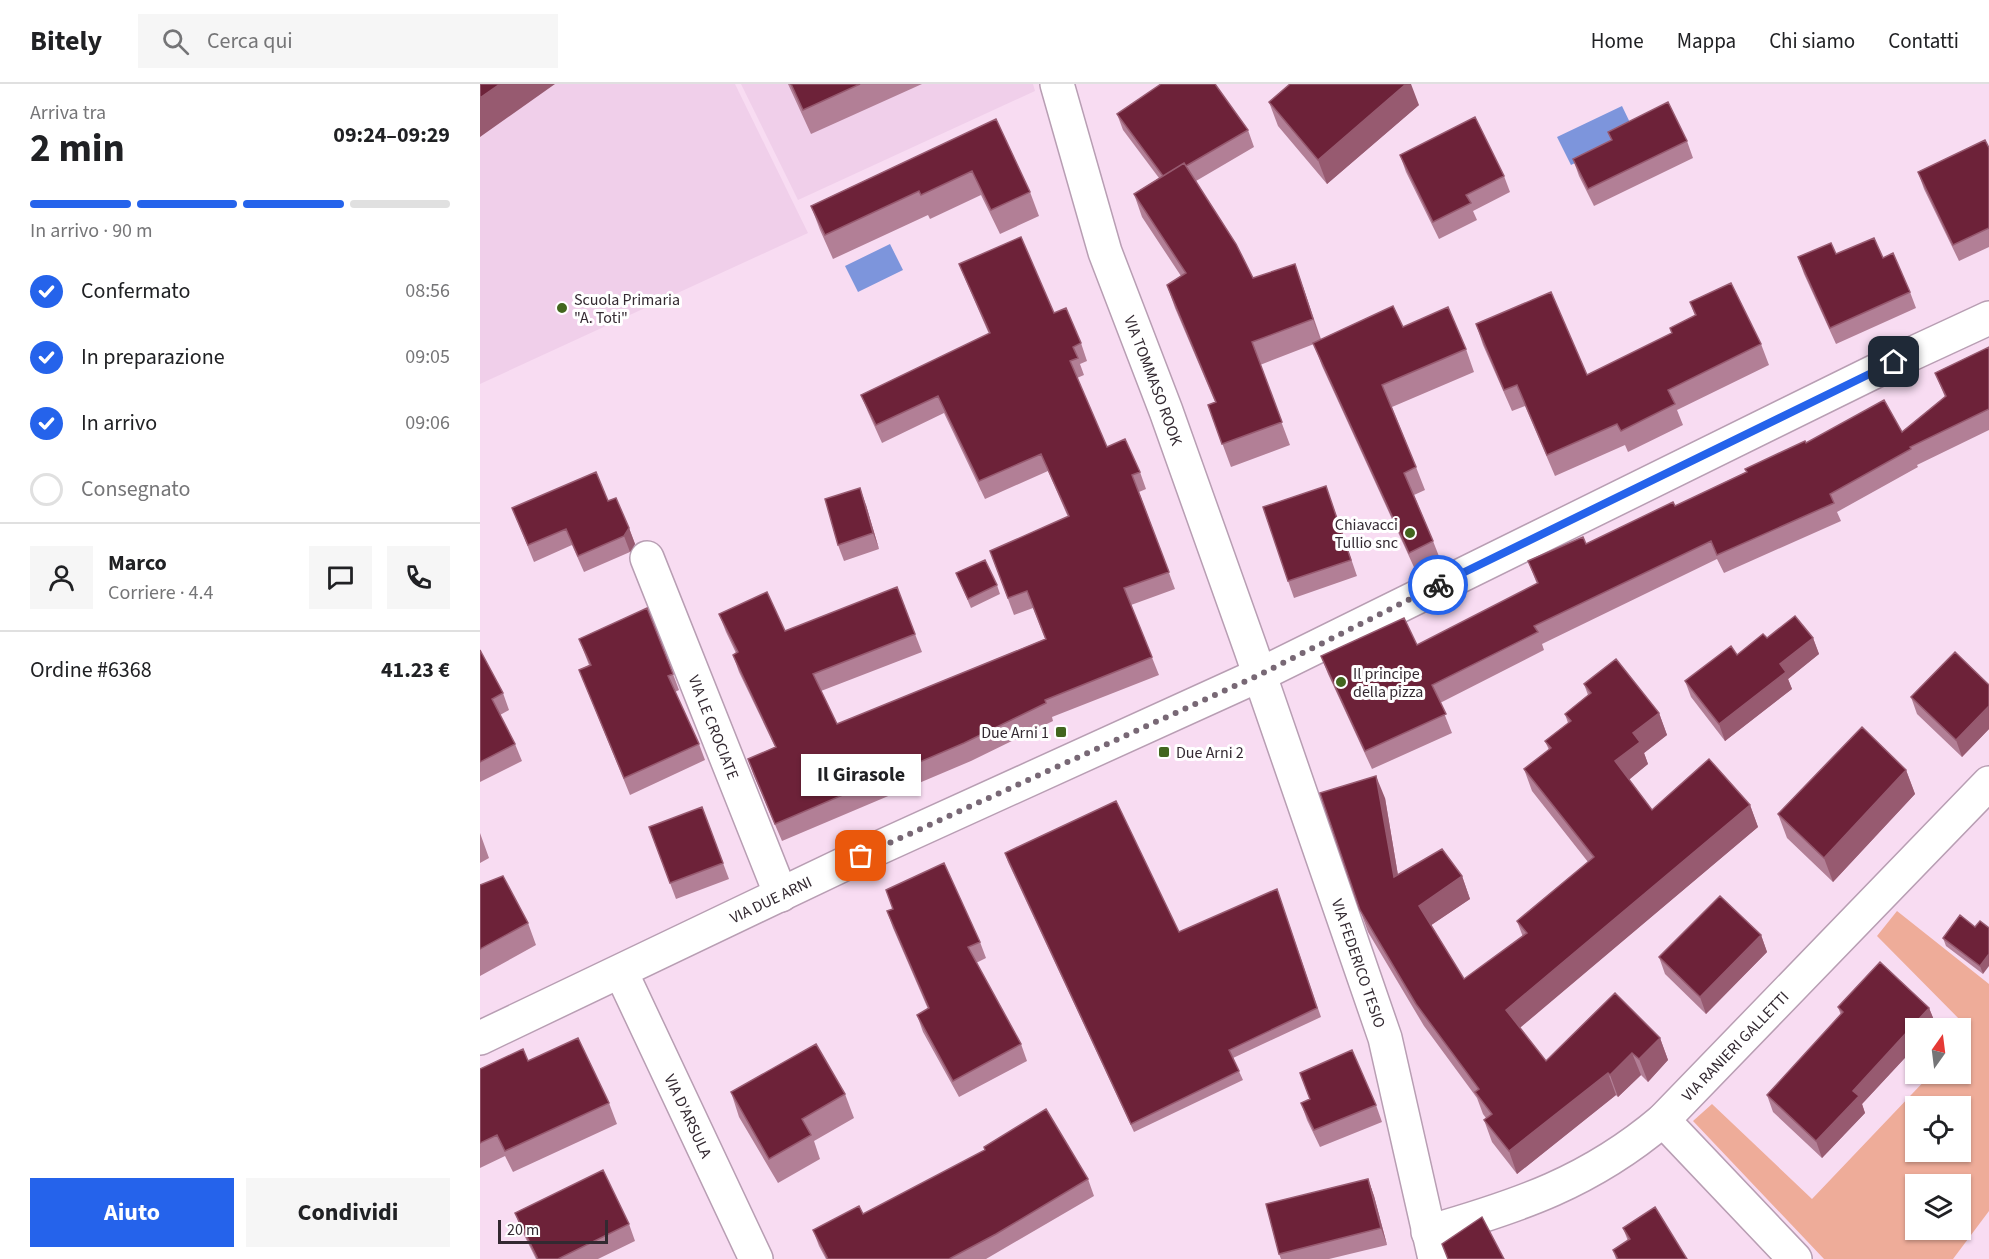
<!DOCTYPE html>
<html lang="it">
<head>
<meta charset="utf-8">
<style>
  body { margin:0; font-family:"Source Sans 3",sans-serif; background:#f6f6f6; color:#202124; height:100vh; display:flex; flex-direction:column; font-size:22px; white-space:nowrap }
  * { box-sizing:border-box; margin:0 }
  p { font-size:20px; color:#757577 }
  .icon { flex:none; width:33px; height:33px; fill:none; stroke:currentColor; stroke-width:2; stroke-linecap:round; stroke-linejoin:round }
  .map { position:relative; flex:1; overflow:hidden }
  .drawer { display:flex; flex-direction:column; background:#fff; width:480px }
  .drawer>* { flex:none }
  .needle { width:39px; rotate:14deg }
  .tools { position:absolute; left:1425px; top:934px; display:grid; gap:12px }
  .tools a { display:grid; place-items:center; width:66px; height:66px; border-radius:0px; background:#fff; box-shadow:0 2px 4px #0004; font-size:30px }
  .scale { position:absolute; left:18px; bottom:15px; width:110px; box-sizing:border-box; padding-left:6px; border:3px solid #332931; border-top:0; font-size:16px; line-height:21px; white-space:nowrap; color:#332931; -webkit-text-stroke:4px #fff; paint-order:stroke }
  .pin { position:absolute; display:grid; place-items:center; width:51px; height:51px; color:#fff; margin:-26px; border-radius:12px; box-shadow:0 3px 9px #0006 }
  .courier { position:absolute; display:grid; place-items:center; width:60px; height:60px; margin:-30px; border:4px solid #2563eb; border-radius:50%; background:#fff; color:#222; box-shadow:0 2px 8px #0007 }
  .bubble { position:absolute; height:42px; border-radius:0px; background:#fff; box-shadow:0 2px 4px #0004; font-size:20px; font-weight:700; line-height:42px; text-align:center }
  .head em { font-style:normal; font-weight:700 }
  .head div { display:flex; flex-direction:column-reverse }
  .head { display:flex; align-items:center; justify-content:space-between; height:102px; padding:0 30px }
  h1 { font-size:39px; font-weight:700; line-height:45px }
  .bar { display:grid; grid-template-columns:repeat(4,1fr); gap:9px 6px; align-content:center; height:72px; padding:0 30px }
  .bar i { height:8px; border-radius:4px; background:#e0e0e0 }
  .bar .selected { background:#2563eb }
  .bar p { grid-column:span 4 }
  .line { display:flex; align-items:center; gap:15px; padding:0 30px; border-top:2px solid #e0e0e0 }
  .line div { flex:1 }
  .round { display:grid; place-items:center; flex:none; width:63px; height:63px; border-radius:0px; background:#f6f6f6 }
  ol { padding:0 30px; list-style:none }
  li { display:flex; align-items:center; gap:18px; height:66px }
  li p { margin-inline-start:auto }
  li .icon { padding:6px; border-radius:50%; background:#2563eb; color:#fff; stroke-width:4 }
  li:last-child { color:#757577 }
  li i { width:33px; height:33px; border:3px solid #e0e0e0; border-radius:50% }
  .primary-button { display:flex; gap:12px; margin-top:auto; padding:12px 30px }
  .primary-button a { flex:1; height:69px; border-radius:0px; background:#2563eb; color:#fff; font-size:24px; font-weight:700; line-height:69px; text-align:center }
  .primary-button a+a { background:#f6f6f6; color:#202124 }
  header { display:flex; align-items:center; gap:36px; box-sizing:border-box; height:84px; padding:0 30px; background:#fff; border-bottom:2px solid #e0e0e0 }
  header strong { font-size:28px }
  nav { display:flex; gap:33px; margin-inline-start:auto; font-size:21px }
  .search { width:420px; height:54px; background:#f6f6f6; display:flex; align-items:center; gap:15px; box-sizing:border-box; padding:0 21px; border-radius:0px; color:#757577; font-size:22px }
  main { display:flex; flex:1; min-height:0 }
  .map>svg:first-child { display:block }
  .built { fill:#f0cfea }
  .green { fill:#eeac99; fill-rule:evenodd }
  .water { fill:#7d95dc }
  .lines { fill:none; stroke-linecap:round; stroke-linejoin:round }
  .minor-casing { stroke:#b89eb3; stroke-width:36 }
  .tertiary-casing { stroke:#b89eb3; stroke-width:36 }
  .minor { stroke:#fff; stroke-width:33 }
  .tertiary { stroke:#fff; stroke-width:33 }
  .wall { fill:#b27f96 }
  .shaded-wall { fill:#975a70 }
  .building { fill:#6d2239; stroke:#975a70; stroke-width:1.5 }
  .done { stroke:#786875; stroke-width:6; stroke-dasharray:0 10.8 }
  .route { stroke:#2563eb; stroke-width:8 }
  .poi-dot { fill:#42661e; stroke:#fff; stroke-width:2 }
  .labels { text-anchor:middle; stroke-width:6; stroke-linejoin:round; paint-order:stroke }
  .poi-label { font-size:16px; fill:#332931; stroke:#fff; text-anchor:start }
  .street-label { font-size:16px; fill:#332931; stroke:#fff }
</style>
</head>
<body>
<header>
<strong>Bitely</strong>
<div class="search"><svg class="icon" aria-label="search" viewBox="0 0 24 24"><circle cx="10" cy="10" r="6"/><path d="M15 15l6 6"/></svg>Cerca qui</div>
<nav><a>Home</a><a>Mappa</a><a>Chi siamo</a><a>Contatti</a></nav>
</header>
<main>
<section class="drawer">
<div class="head"><div><h1>2 min</h1><p>Arriva tra</p></div><em>09:24–09:29</em></div>
<div class="bar"><i class="selected"></i><i class="selected"></i><i class="selected"></i><i></i><p>In arrivo · 90 m</p></div>
<ol>
<li><svg class="icon" aria-label="check" viewBox="0 0 24 24"><path d="M5 12l5 5 9-10"/></svg>Confermato<p>08:56</p></li>
<li><svg class="icon" aria-label="check" viewBox="0 0 24 24"><path d="M5 12l5 5 9-10"/></svg>In preparazione<p>09:05</p></li>
<li><svg class="icon" aria-label="check" viewBox="0 0 24 24"><path d="M5 12l5 5 9-10"/></svg>In arrivo<p>09:06</p></li>
<li><i></i>Consegnato</li>
</ol>
<div class="line" style="height:108px"><a class="round"><svg class="icon" aria-label="person" viewBox="0 0 24 24"><circle cx="12" cy="8" r="4"/><path d="M4 21q1-7 8-7t8 7"/></svg></a><div><b>Marco</b><p>Corriere · 4.4</p></div><a class="round"><svg class="icon" aria-label="chat" viewBox="0 0 24 24"><path d="M4 5h16v11H9l-5 4z"/></svg></a><a class="round"><svg class="icon" aria-label="phone" viewBox="0 0 24 24"><path d="M5 4h4l2 5-3 2q2 4 5 5l2-3 5 2v4C11 20 4 13 5 4z"/></svg></a></div>
<div class="line" style="height:78px"><div>Ordine #6368</div><b>41.23 €</b></div>
<div class="primary-button"><a>Aiuto</a><a>Condividi</a></div>
</section>
<div class="map">
<svg width="1509" height="1175" viewBox="0 0 1509 1175">
  <rect width="100%" height="100%" fill="#f8dcf2"/>
  <!-- built -->
  <path class="built" d="M0,0h255l73,149 -328,151z
    M261,0h292l2,7 -237,109z"/>
  <!-- green -->
  <path class="green" d="M1417,827l92,73v227l-36,48h-129l-131,-138 19,-17 100,95 119,-125h29l1,-32 10,-11 -94,-95zM1436,1023h44v45h-44zM1436,1101h44v45h-44z"/>
  <!-- water -->
  <path class="water" d="M1142,22l13,27 -64,32 -14,-28z
    M410,160l13,26 -45,22 -13,-26z"/>
  <g class="lines">
    <!-- minor casing -->
    <g class="minor-casing">
      <g id="minor">
        <path id="s1" d="M577,0l48,168 61,159 84,236 135,391 50,221"/>
        <path id="s2" d="M167,474l134,337"/>
        <path id="s3" d="M141,888l135,287"/>
        <path d="M1183,1036l132,139"/>
        <path id="s4" d="M948,1148c91,-26 162,-50 235,-112l326,-337"/>
      </g>
    </g>
    <!-- tertiary casing -->
    <g class="tertiary-casing">
      <g id="tertiary">
        <path id="s5" d="M0,954l381,-182 398,-181 635,-313 95,-44"/>
      </g>
    </g>
    <!-- minor -->
    <use href="#minor" class="minor"/>
    <!-- tertiary -->
    <use href="#tertiary" class="tertiary"/>
  </g>
  <!-- wall -->
  <path class="wall" d="M308,0h134l-111,50z
    M789,18l150,3 -92,79 -49,-58z
    M637,30l131,16 6,17 -58,34 57,97 50,9 18,52 82,-12 63,22 8,23 -82,35 24,60 9,23 -11,5 19,46 9,23 -24,12 -96,-210 -8,-22 -54,21 30,80 -59,22 -23,-62 7,-3 -40,-94 -8,-23 14,-9 -39,-59 -8,-23 25,-16 -36,-48z
    M516,35l34,73 9,24 -39,18 -19,-39 -51,24 -2,-4 -95,44 -13,-29 -9,-24z
    M1128,48l79,9 6,17 -99,48 -15,-30 -6,-17 38,-19z
    M1509,64v99l-30,14 -35,-72 -6,-17z
    M920,71l104,21 6,16 -37,19 4,9 -38,19 -33,-67z
    M1356,170l47,4 27,34 6,16 -80,36 -32,-70 -6,-17z
    M479,180l95,49 27,30 6,18 -7,3 4,11 -7,3 30,69 33,25 6,17 -7,3 36,97 -44,16 28,70 -107,42 1,4 -82,40 -189,80 -28,-65 -6,-17 27,-12 -36,-75 -6,-17 3,-2 -10,-21 -7,-18 66,17 130,3 7,18 -101,39 16,33 208,-85 -12,-31 -19,7 -24,-64 78,-34 -20,-46 -63,28 -41,-86 -62,30 -14,-31 -7,-17 128,-61 -23,-53z
    M1210,218l71,42 8,21 -92,45 6,15 -55,27 -3,-7 -70,31 -30,-70 -13,5 -29,-66 -7,-21 111,51 85,-42 -2,-5 25,-12z
    M1509,263v83l-72,35 1,2 -81,45 4,9 -117,52 -7,-14 -175,85 2,6 -104,53 12,30 -80,36 -44,-95 -7,-18 96,-11 120,-61 -9,-23 58,-17 89,-38 131,-63 96,-11 43,-35 -10,-24z
    M128,417l21,27 6,16 -5,8 -46,20 -12,-27 -38,17 -22,-54z
    M852,419l25,73 -63,22 -6,-17z
    M386,421l13,44 -35,12 -6,-16z
    M476,489l41,12 3,9 -29,14z
    M1287,554h46l6,16 -31,25 4,10 -67,52 -34,-44 -6,-16 52,-26z
    M99,555l94,35 6,16 -4,2 24,52 6,16 -75,35 -51,-125 10,-5z
    M0,566l23,43 6,17 -9,5 15,29 7,17 -42,21z
    M1104,600l75,29 8,22 -23,18 4,11 -19,15 23,31 98,-5 8,22 -239,201 27,33 114,-23 8,22 -20,22 -7,-7 -23,22 -2,-2 -99,79 -25,-32 -8,-22 2,-2 -3,-4 -6,-16 -53,-72 -56,-94 -8,-22 25,-112 13,77 64,1 8,23 -39,26 33,54 59,-42 -6,-16 71,-59 -56,-71 -8,-22 25,-19 -4,-9 23,-18 -3,-9 23,-19z
    M1509,601v44l-27,28 -45,-43 -6,-17z
    M1426,686l9,24 -82,88 -46,-44 -9,-24z
    M222,723l27,72 -53,20 -27,-72z
    M0,749l9,25 -9,5z
    M525,769l174,79 98,-43 44,128 -88,41 10,22 -109,52 -126,-270z
    M0,801l48,38 8,22 -56,31z
    M407,827l93,31 6,16 -10,5 45,81 6,17 -68,36 -36,-65 -6,-17 11,-6 -35,-81z
    M1495,843l8,47 -37,-28 -3,-8z
    M1281,851l6,17 -61,62 -41,-40 -6,-17z
    M1358,923l91,1 7,17 -4,4h-16v17l-54,58 3,9 -43,45 -49,-46 -6,-17 74,-80z
    M48,977l81,42 8,21 -104,48 -8,-16 -25,12v-99z
    M820,989l76,32 6,17 -62,25 -13,-27 -6,-17 9,-4z
    M251,1008l114,2 9,24 -40,23 6,18 -42,24 -39,-66z
    M504,1063l104,32 6,17 -108,63h-160l-7,-13 -6,-16 50,-16 122,-64z
    M888,1095l6,17 13,49 -58,14h-48l-2,-5z
    M35,1129l114,11 6,17 -37,18h-62l-15,-30z
    M1143,1144l64,31h-71l-3,-9 15,-9z"/>
  <!-- shaded-wall -->
  <path class="shaded-wall" d="M20,0h55l-75,53v-39z
    M926,0h5l8,21 -92,79 -9,-24z
    M815,180l8,23 18,55 -8,-23z
    M380,404l6,17 13,44 -6,-16z
    M149,444l6,16 -5,8 -6,-16z
    M1333,554l6,16 -31,25 4,10 -67,52 -6,-17 61,-60z
    M1509,622v23l-27,28 -6,-17z
    M1179,629l8,22 -23,18 4,11 -24,20 -9,-23 18,-28z
    M1426,686l9,24 -82,88 -9,-24z
    M896,692l9,22 17,101 -8,-22z
    M1270,721l8,22 -244,206 -8,-23z
    M982,792l8,23 -43,29 -8,-22z
    M1281,851l6,17 -61,62 -6,-17z
    M1509,870v12l-6,8 -3,-8z
    M1449,924l7,17 -4,4h-16v17l-54,58 3,9 -43,45 -6,-17 37,-50z
    M1180,954l8,22 -20,22 -9,-23z
    M1152,969l9,22 -23,22 -8,-22z
    M1128,989l8,22 -99,79 -8,-23z
    M888,1095l6,17 13,49 -6,-17z"/>
  <!-- building -->
  <path class="building" d="M0,0h20l-20,14z
    M311,0h69l-57,26z
    M681,0h54l33,46 -62,36 -2,-3 -21,13 -46,-62z
    M810,0h116l-88,76 -49,-58z
    M1188,18l19,39 -99,48 -15,-30 39,-19 -4,-8z
    M995,33l29,59 -38,19 5,8 -38,19 -33,-67z
    M516,35l34,73 -39,18 -19,-39 -51,24 -2,-4 -94,44 -14,-29z
    M1505,56l4,8v80l-36,17 -35,-73z
    M704,79l52,81 17,34 42,-14 18,55 -61,23 30,80 -60,22 -14,-39 8,-3 -49,-117 19,-12 -52,-79z
    M541,153l33,76 12,-5 15,35 -8,4 5,11 -8,3 37,86 18,-8 15,33 -8,3 37,97 -45,16 28,69 -107,43 1,3 -82,40 -189,81 -27,-65 28,-12 -43,-92 5,-3 -19,-38 48,-22 18,39 112,-44 18,47 -102,40 24,50 209,-85 -19,-48 -19,7 -18,-47 79,-35 -28,-62 -62,27 -41,-85 -62,29 -15,-30 129,-62 -31,-69z
    M1394,154l9,20 10,-5 17,39 -80,36 -32,-71 33,-14 5,11z
    M1251,199l30,61 -93,46 7,14 -54,27 -4,-7 -70,31 -30,-70 -13,5 -28,-66 75,-32 36,83 85,-42 -2,-5 26,-13 -6,-13z
    M913,222l10,21 45,-20 18,42 -84,36 34,82 -12,6 29,68 -24,12 -96,-210z
    M1509,263v62l-79,38 1,2 -81,45 4,9 -117,52 -6,-14 -177,85 4,6 -106,53 14,29 -81,37 -44,-95 83,-38 13,27 121,-62 -10,-22 55,-24 3,7 87,-42 2,4 72,-34 -2,-3 60,-28 1,2 78,-43 18,32 44,-36 -11,-23z
    M116,388l12,29 8,-3 13,30 -5,8 -46,20 -12,-27 -38,16 -16,-37z
    M846,402l25,74 -63,21 -25,-74z
    M380,404l13,45 -35,12 -13,-46z
    M505,476l12,25 -29,14 -12,-26z
    M167,524l26,66 -5,2 31,68 -75,34 -45,-108 12,-5 -12,-26z
    M1315,532l18,22 -33,26 6,8 -67,52 -34,-43 46,-35 6,9 26,-21 4,4z
    M0,566l23,43 -11,6 23,45 -35,18z
    M1475,568l34,33v21l-33,34 -45,-43z
    M1136,575l43,54 -26,20 7,9 -25,19 37,49 57,-51 41,46 -244,205 40,51 69,-68 45,45 -21,21 -7,-6 -22,22 -2,-2 -99,78 -25,-31 8,-6 -17,-22 4,-3 -63,-85 -56,-94 -40,-117 56,-17 18,101 48,-28 20,27 -43,30 45,73 63,-46 -10,-12 77,-64 -70,-88 27,-21 -6,-7 26,-20 -6,-7 26,-21 -7,-9z
    M1382,643l44,43 -82,88 -46,-44z
    M636,717l63,131 98,-43 40,119 -88,42 10,21 -108,53 -126,-271z
    M222,723l21,56 -53,20 -21,-56z
    M464,779l36,79 -12,5 53,97 -68,37 -36,-66 12,-7 -42,-97 6,-2 -7,-19z
    M23,792l25,47 -48,26v-64z
    M1240,812l41,39 -61,62 -41,-40z
    M1480,831l15,12 5,-6 9,7v26l-9,12 -37,-28z
    M1400,878l49,46 -76,83 6,5 -43,45 -49,-46 76,-83 -5,-5z
    M98,954l31,65 -104,48 -8,-16 -17,8v-74l43,-20 5,12z
    M336,960l29,50 -43,25 9,16 -42,24 -38,-67z
    M872,966l24,55 -62,25 -13,-27 9,-4 -10,-26z
    M566,1025l42,70 -92,55 -47,25h-121l-15,-29 46,-24 4,8 122,-64 -1,-3z
    M123,1086l26,54 -71,35h-20l-23,-46z
    M888,1095l13,49 -102,26 -13,-50z
    M1175,1123l32,52h-69l-5,-9 17,-11 -7,-11z
    M1002,1133l22,42h-56l-6,-15z"/>
  <g class="lines">
    <!-- done -->
    <path class="done" d="M381,772l398,-181 179,-90"/>
    <!-- route -->
    <path class="route" d="M958,501l456,-223"/>
  </g>
  <!-- markers -->
  <g class="poi-dot">
    <circle cx="82" cy="224" r="6"/>
    <circle cx="930" cy="449" r="6"/>
    <circle cx="861" cy="598" r="6"/>
    <rect x="575" y="642" width="12" height="12" rx="3"/>
    <rect x="678" y="662" width="12" height="12" rx="3"/>
  </g>
  <g class="labels">
    <!-- poi labels -->
    <g class="poi-label">
      <text x="94" y="221">Scuola Primaria<tspan x="94" dy="18">"A. Toti"</tspan></text>
      <text x="918" y="446" text-anchor="end">Chiavacci<tspan x="918" dy="18">Tullio snc</tspan></text>
      <text x="873" y="595">Il principe<tspan x="873" dy="18">della pizza</tspan></text>
      <text x="569" y="654" text-anchor="end">Due Arni 1</text>
      <text x="696" y="674">Due Arni 2</text>
    </g>
    <!-- street labels -->
    <g class="street-label">
      <text dy="6" stroke="none"><textPath href="#s1" startOffset="312">VIA TOMMASO ROOK</textPath></text>
      <text dy="6" stroke="none"><textPath href="#s2" startOffset="182">VIA LE CROCIATE</textPath></text>
      <text dy="6" stroke="none"><textPath href="#s5" startOffset="322">VIA DUE ARNI</textPath></text>
      <text dy="6" stroke="none"><textPath href="#s1" startOffset="930">VIA FEDERICO TESIO</textPath></text>
      <text dy="6" stroke="none"><textPath href="#s4" startOffset="366">VIA RANIERI GALLETTI</textPath></text>
      <text dy="6" stroke="none"><textPath href="#s3" startOffset="159">VIA D'ARSULA</textPath></text>
    </g>
  </g>
</svg>
<div class="tools">
<a><svg class="needle" viewBox="-14 -14 28 28"><path d="M0-13l5 13h-10z" fill="#e53935"/><path d="M0 13l5-13h-10z" fill="#757577"/></svg></a>
<a><svg class="icon" aria-label="locate" viewBox="0 0 24 24"><circle cx="12" cy="12" r="6"/><path d="M12 2v4M12 18v4M2 12h4M18 12h4"/></svg></a>
<a><svg class="icon" aria-label="layers" viewBox="0 0 24 24"><path d="M12 4l9 5-9 5-9-5zM3 14l9 5 9-5"/></svg></a>
</div>
<div class="scale">20 m</div>
<div class="pin" style="left:381px;top:772px;background:#ea580c"><svg class="icon" aria-label="bag" viewBox="0 0 24 24"><path d="M5 8h14l-1 12H6zM9 8a3 3 0 0 1 6 0"/></svg></div>
<div class="pin" style="left:1414px;top:278px;background:#1f2937"><svg class="icon" aria-label="home" viewBox="0 0 24 24"><path d="M3 11l9-7 9 7M6 9v11h12V9"/></svg></div>
<div class="courier" style="left:958px;top:501px"><svg class="icon" aria-label="bike" viewBox="0 0 24 24"><circle cx="6" cy="16" r="4"/><circle cx="18" cy="16" r="4"/><path d="M6 16l4-8h5l3 8M10 8l3 8H6M13 5h3"/></svg></div>
<div class="bubble" style="left:321px;top:670px;width:120px">Il Girasole</div>
</div>
</main>
</body>
</html>
